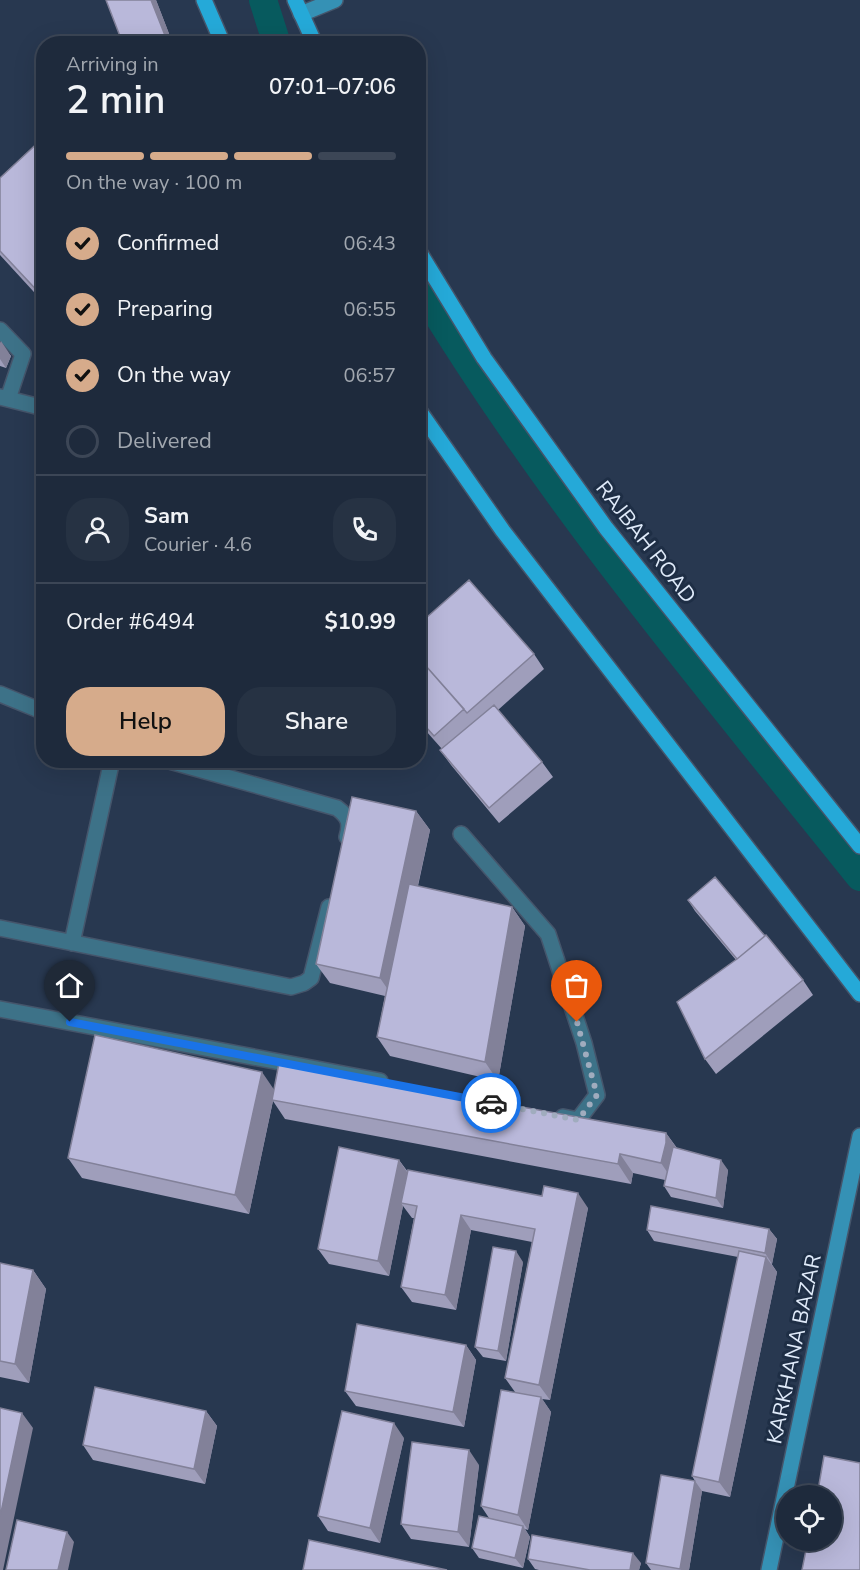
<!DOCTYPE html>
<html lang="en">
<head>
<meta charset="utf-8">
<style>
  body { margin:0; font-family:"Nunito Sans",sans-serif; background:#263243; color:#f1f3f6; height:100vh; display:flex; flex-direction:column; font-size:22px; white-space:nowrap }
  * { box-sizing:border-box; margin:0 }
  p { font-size:20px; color:#a1a7af }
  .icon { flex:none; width:33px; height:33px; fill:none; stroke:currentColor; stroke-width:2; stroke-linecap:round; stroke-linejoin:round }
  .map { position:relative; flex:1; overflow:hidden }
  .panel { position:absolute; left:36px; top:36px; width:390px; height:732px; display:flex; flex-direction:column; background:#1e2a3c; border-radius:24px; box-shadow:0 6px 24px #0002,0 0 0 2px #3c4656 }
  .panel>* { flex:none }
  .fabs { position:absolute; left:776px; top:1485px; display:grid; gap:12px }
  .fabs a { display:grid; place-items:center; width:66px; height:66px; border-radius:50%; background:#1e2a3c; box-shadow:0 6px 24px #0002,0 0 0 2px #3c4656; font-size:30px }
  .pin { position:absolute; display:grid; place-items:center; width:51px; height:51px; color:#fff; margin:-62px -26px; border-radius:50% 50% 50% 0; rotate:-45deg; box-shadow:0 0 6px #0007 }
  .pin .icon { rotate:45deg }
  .courier { position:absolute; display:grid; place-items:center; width:60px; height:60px; margin:-30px; border:4px solid #1a73e8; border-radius:50%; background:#fff; color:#222; box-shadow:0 2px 8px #0007 }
  .head em { font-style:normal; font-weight:600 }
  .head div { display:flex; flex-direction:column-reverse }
  .head { display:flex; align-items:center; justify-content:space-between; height:102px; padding:0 30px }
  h1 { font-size:39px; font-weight:600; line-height:45px }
  .bar { display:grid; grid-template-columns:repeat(4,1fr); gap:9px 6px; align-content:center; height:72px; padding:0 30px }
  .bar i { height:8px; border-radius:4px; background:#3c4656 }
  .bar .active { background:#d6ab8b }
  .bar p { grid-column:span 4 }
  .line { display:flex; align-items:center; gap:15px; padding:0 30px; border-top:2px solid #3c4656 }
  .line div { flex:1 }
  .round { display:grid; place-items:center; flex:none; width:63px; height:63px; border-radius:24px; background:#263243 }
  ol { padding:0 30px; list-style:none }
  li { display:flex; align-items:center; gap:18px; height:66px }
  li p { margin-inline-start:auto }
  li .icon { padding:6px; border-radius:50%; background:#d6ab8b; color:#111; stroke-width:4 }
  li:last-child { color:#a1a7af }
  li i { width:33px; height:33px; border:3px solid #3c4656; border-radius:50% }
  .primary-button { display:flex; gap:12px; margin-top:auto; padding:12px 30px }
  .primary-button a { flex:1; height:69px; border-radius:24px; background:#d6ab8b; color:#111; font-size:24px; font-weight:600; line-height:69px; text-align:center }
  .primary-button a+a { background:#263243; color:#f1f3f6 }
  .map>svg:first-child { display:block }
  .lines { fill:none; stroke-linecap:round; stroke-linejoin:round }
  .canal { stroke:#075a5e; stroke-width:28 }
  .street-casing { stroke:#45556b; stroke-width:18 }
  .secondary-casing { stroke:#45556b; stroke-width:18 }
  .primary-casing { stroke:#45556b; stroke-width:18 }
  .street { stroke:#3d7288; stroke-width:15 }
  .secondary { stroke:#3591b5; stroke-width:15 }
  .primary { stroke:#25a9d8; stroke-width:15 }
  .wall { fill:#9f9ebb }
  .shaded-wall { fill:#828199 }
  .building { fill:#b9b8da; stroke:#828199; stroke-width:1.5 }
  .done { stroke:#a0acbe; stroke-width:6; stroke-dasharray:0 10.8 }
  .route { stroke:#1a73e8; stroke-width:8 }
  .labels { text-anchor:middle; stroke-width:6; stroke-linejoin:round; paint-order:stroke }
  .street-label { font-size:21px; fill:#e0ebfa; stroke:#1e2e45 }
</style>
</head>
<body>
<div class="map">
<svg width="860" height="1570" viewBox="0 0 860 1570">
  <rect width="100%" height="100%" fill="#283850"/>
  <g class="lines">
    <!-- canal -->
    <path class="canal" d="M263,0l14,44
      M418,283c127,212 288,402 442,594"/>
    <!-- street casing -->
    <g class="street-casing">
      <path id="street" d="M0,330l23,24 -15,45
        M0,397l44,11
        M0,694l44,18
        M166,760l171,48c12,9 14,15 10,29
        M461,834l87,100 36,109 13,52 -19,25 -15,-3
        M0,928l291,59 13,-4 7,-5 18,-71
        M72,943l40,-183
        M0,1009l380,72"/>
    </g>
    <!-- secondary casing -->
    <g class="secondary-casing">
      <path id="secondary" d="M301,14l34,-14
        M769,1570l91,-434"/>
    </g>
    <!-- primary casing -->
    <g class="primary-casing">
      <path id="primary" d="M204,0l19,44
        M295,0l20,44
        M418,250l66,108 122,170 254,318
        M418,409l85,122 357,463"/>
    </g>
    <!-- street -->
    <use href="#street" class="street"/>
    <!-- secondary -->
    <use href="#secondary" class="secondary"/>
    <!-- primary -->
    <use href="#primary" class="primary"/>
  </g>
  <!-- wall -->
  <path class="wall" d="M106,0h50l17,44h-50z
    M44,137v166l-44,-48v-77z
    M0,343l11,13 -5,12 -6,-2z
    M418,625l116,29 10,15 -46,41 44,52 11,15 -54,46 -48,-58 -11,-15 2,-1 -24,-27z
    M416,811l14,19 -12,56 94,21 13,19 -27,155 -108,-25 -13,-19 8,-41 -55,-13 -14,-19z
    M688,900l77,36 38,44 10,15 -97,79 -11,-15 31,-99 -41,-49z
    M274,1090l392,43 11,15 51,22 -5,38 -52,-11 -7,-11 1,-6 -32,-7 -2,11 -346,-65 -12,-18 -24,113 -167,-36 -14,-20z
    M399,1160l9,12 180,36 -38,192 -8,-1 9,13 -23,118 -3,-1 5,8 -7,31 -44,-10 -7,-10 17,-30 -8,-12 34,-114 -10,-14 27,-136 -61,-12 -15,80 -44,-8 -11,-15 13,-69h-2l-9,-12 -14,70 -60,-12 -11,-15z
    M769,1229l8,10 -5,25 -1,-1 6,9 -47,225 -28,-6 -13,79h-38l-5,-7 49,-82 -3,-5 46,-219 -84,-16 -7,-11z
    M523,1262l-17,99 -23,-4 -8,-10z
    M0,1263l33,7 13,19 -17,94 -29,-6z
    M466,1345l10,15 -12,67 -108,-21 -11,-15z
    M206,1411l11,15 -12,58 -112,-24 -10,-15z
    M404,1438l-24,105 -52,-12 -10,-15z
    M479,1465l-10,82 -58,-8 -10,-15z
    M528,1559l113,4 -2,7h-100l-4,-1z"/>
  <!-- shaded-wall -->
  <path class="shaded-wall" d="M151,0h5l17,44h-3l-4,-6z
    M1,341l10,15 -5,12 -6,-9v-16z
    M416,811l14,19 -37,167 -13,-19z
    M512,907l13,19 -27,155 -13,-19z
    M262,1072l13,19 -26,123 -14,-19z
    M666,1133l14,20 -6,29 -13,-19z
    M620,1154l13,19 -2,11 -13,-20z
    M399,1160l10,15 -8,28 2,3 -14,70 -11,-15z
    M721,1160l7,10 -5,38 -7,-10z
    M578,1193l10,15 -38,192 -11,-15z
    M461,1215l10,15 -15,80 -11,-15z
    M769,1229l8,10 -5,25 -7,-11z
    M516,1251l7,11 -17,99 -8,-10z
    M766,1257l11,15 -47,225 -11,-15z
    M33,1270l13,19 -17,94 -14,-19z
    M466,1345l10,15 -12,67 -11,-15z
    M541,1397l10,15 -23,118 -10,-15z
    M206,1411l11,15 -12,58 -11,-15z
    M22,1413l11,15 -30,142h-3v-53z
    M394,1423l10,15 -24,105 -10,-15z
    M469,1450l10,15 -10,82 -11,-15z
    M695,1481l7,10 -13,79h-8l-1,-1z
    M523,1526l7,11 -7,31 -8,-10z
    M67,1532l7,10 -6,28h-10z
    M633,1553l8,10 -2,7h-9z"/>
  <!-- building -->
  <path class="building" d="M106,0h45l15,38 -15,6h-28z
    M44,137v161l-44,-47v-73z
    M469,580l65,74 -67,59 -49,-56v-32z
    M418,657l46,52 -30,27 -16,-18z
    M494,705l48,57 -53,46 -49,-58z
    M352,797l64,14 -36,167 -64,-14z
    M715,877l50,59 -28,23 -49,-59z
    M409,884l103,23 -27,155 -108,-25z
    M766,935l37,45 -98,79 -28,-57 60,-43z
    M95,1035l167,37 -27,123 -167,-37z
    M279,1063l387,70v10l-5,20 -41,-9 -2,10 -346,-64z
    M339,1147l60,13 -21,101 -60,-12z
    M673,1147l48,13 -5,38 -52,-12z
    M408,1170l134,26 2,-10 34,7 -39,192 -34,-7 30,-149 -74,-14 -16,80 -44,-8 16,-81 -16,-3z
    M651,1206l118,23 -4,24 -118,-23z
    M493,1247l23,4 -18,100 -23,-4z
    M739,1251l27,6 -47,225 -27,-6z
    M0,1263l33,7 -18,94 -15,-3z
    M357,1324l109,21 -13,67 -108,-21z
    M95,1387l111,24 -12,58 -111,-24z
    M501,1390l40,7 -23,118 -37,-9z
    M0,1408l22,5 -22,104z
    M342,1411l52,12 -24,105 -52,-12z
    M412,1442l57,8 -11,82 -57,-8z
    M824,1456l36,7v107h-58l6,-30h23v-44h-14z
    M661,1475l34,6 -15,88 -34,-6z
    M479,1516l44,10 -8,32 -43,-10z
    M17,1520l50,12 -9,38h-52z
    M532,1535l101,18 -3,17h-40l-62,-11z
    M309,1540l138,30h-144z"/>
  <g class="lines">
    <!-- done -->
    <path class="done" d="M491,1103l87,17 19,-25 -20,-73"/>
    <!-- route -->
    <path class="route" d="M70,1022l421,81"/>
  </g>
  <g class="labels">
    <!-- street labels -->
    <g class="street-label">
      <text transform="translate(646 542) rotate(52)" y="7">RAJBAH ROAD</text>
      <text transform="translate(794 1349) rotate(-78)" y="7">KARKHANA BAZAR</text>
    </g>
  </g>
</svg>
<div class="fabs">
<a><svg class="icon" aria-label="locate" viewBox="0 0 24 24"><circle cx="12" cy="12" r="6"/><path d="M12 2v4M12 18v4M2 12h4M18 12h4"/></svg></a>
</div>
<div class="pin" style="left:577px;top:1022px;background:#ea580c"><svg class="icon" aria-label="bag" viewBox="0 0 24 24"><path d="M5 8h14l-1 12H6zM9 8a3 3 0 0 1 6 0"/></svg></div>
<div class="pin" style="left:70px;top:1022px;background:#1f2937"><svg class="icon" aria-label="home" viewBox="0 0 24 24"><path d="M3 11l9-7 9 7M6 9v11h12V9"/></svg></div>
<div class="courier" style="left:491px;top:1103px"><svg class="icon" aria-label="car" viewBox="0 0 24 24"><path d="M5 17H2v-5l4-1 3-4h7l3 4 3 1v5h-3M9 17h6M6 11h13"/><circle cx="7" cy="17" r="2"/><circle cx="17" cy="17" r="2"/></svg></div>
<section class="panel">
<div class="head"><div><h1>2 min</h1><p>Arriving in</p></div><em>07:01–07:06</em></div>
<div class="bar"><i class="active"></i><i class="active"></i><i class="active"></i><i></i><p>On the way · 100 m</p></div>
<ol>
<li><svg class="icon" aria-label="check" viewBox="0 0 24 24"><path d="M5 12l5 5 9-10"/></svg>Confirmed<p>06:43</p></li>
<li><svg class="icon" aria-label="check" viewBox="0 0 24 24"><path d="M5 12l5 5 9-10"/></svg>Preparing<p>06:55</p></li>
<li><svg class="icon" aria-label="check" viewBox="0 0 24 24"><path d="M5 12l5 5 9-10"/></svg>On the way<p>06:57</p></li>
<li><i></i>Delivered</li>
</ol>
<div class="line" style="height:108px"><a class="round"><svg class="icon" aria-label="person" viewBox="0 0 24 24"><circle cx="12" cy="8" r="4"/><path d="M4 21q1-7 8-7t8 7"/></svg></a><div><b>Sam</b><p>Courier · 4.6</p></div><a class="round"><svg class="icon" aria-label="phone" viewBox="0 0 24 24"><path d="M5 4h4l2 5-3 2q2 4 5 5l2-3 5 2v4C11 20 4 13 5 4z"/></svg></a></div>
<div class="line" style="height:78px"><div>Order #6494</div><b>$10.99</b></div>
<div class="primary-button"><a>Help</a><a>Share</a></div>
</section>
</div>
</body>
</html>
